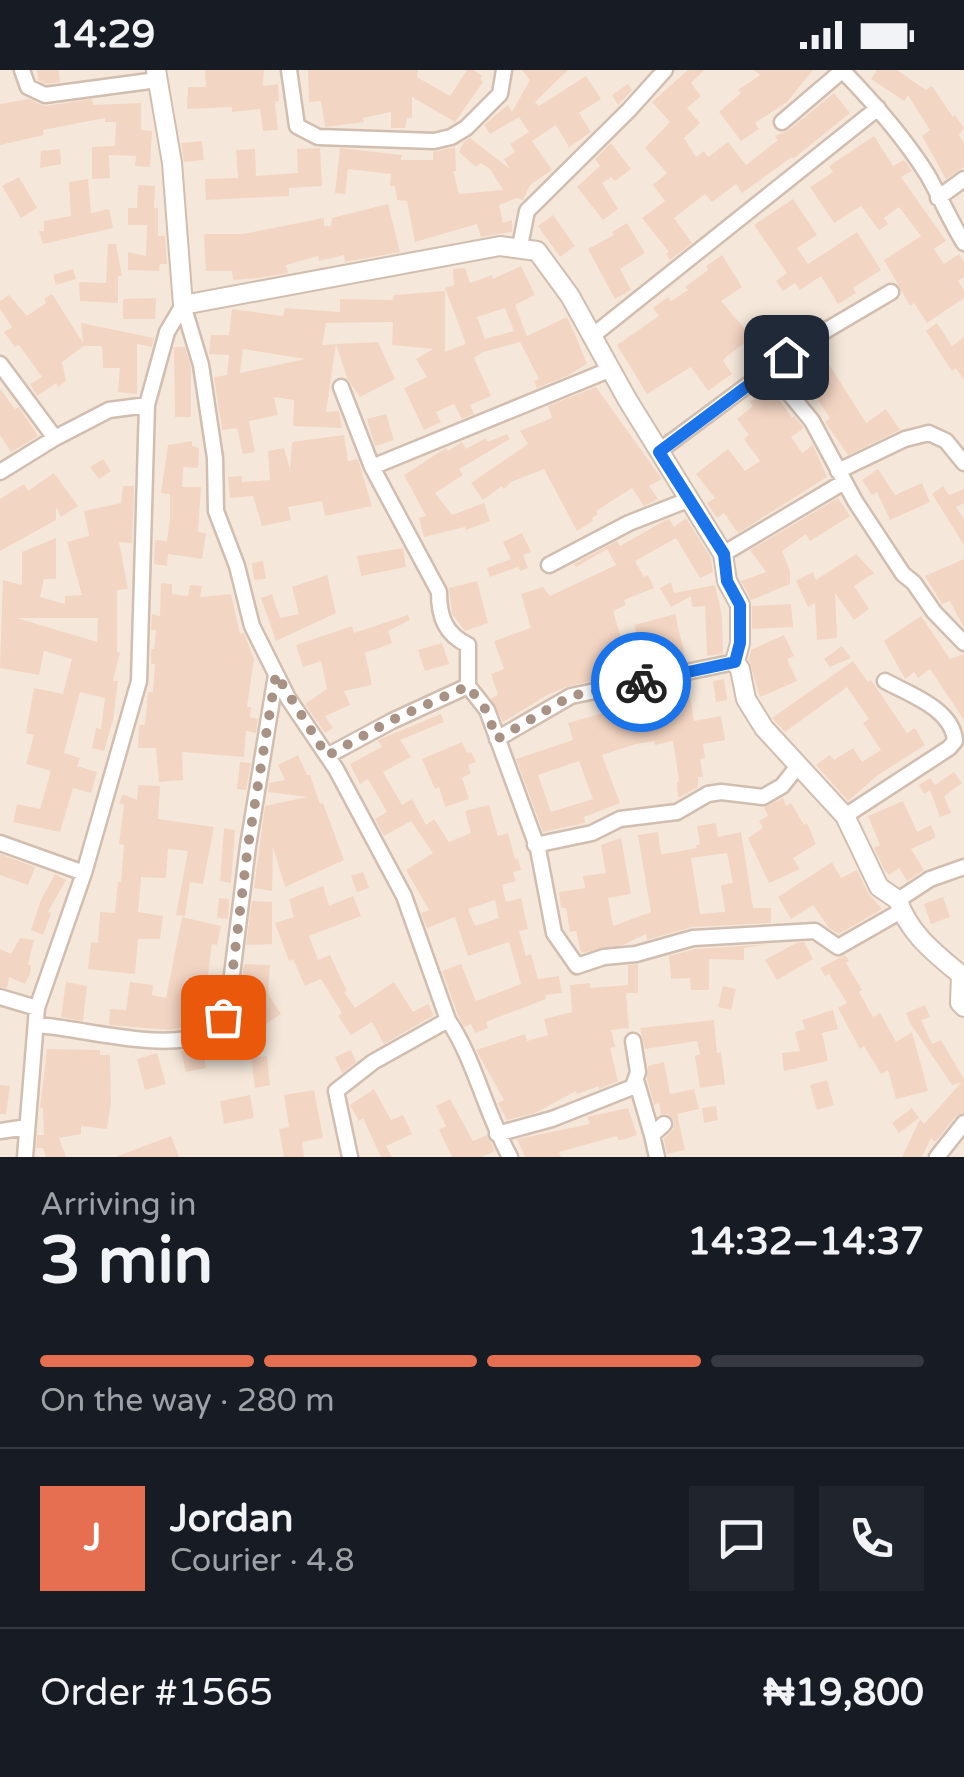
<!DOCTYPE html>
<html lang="en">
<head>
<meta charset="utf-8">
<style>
  body { margin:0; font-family:"Varela Round",sans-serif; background:#20242c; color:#f1f3f6; height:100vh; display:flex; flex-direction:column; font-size:38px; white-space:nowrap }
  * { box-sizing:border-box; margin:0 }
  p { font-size:32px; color:#9ea1a6 }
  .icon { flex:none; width:55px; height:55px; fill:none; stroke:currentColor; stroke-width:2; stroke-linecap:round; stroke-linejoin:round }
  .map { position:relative; height:1087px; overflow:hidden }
  .side { display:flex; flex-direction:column; background:#171b24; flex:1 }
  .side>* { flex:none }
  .pin { position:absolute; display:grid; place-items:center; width:85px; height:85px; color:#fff; margin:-42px; border-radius:20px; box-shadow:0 5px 15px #0006 }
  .courier { position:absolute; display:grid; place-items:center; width:100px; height:100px; margin:-50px; border:8px solid #1a73e8; border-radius:50%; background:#fff; color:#222; box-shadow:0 2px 12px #0007 }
  .overview em { font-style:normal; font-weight:700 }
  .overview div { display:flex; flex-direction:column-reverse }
  .overview { display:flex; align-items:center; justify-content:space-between; height:170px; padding:0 40px }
  h1 { font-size:65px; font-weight:700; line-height:75px }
  .bar { display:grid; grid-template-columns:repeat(4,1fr); gap:15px 10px; align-content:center; height:120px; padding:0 40px }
  .bar i { height:12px; border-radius:8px; background:#363941 }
  .bar .current { background:#e76f51 }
  .bar p { grid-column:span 4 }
  .line { display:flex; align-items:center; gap:25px; padding:0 40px; border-top:2px solid #363941 }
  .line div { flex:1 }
  .round { display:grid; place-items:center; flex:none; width:105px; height:105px; border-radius:0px; background:#20242c }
  .status { display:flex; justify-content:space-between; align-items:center; height:70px; padding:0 50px; background:#171b24; direction:ltr }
  .status svg { height:28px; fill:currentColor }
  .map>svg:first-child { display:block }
  .residential { fill:#f5e8da }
  .building { fill:#f3d5c3; fill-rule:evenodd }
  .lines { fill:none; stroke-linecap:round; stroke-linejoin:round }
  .minor-casing { stroke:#d1beb0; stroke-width:19 }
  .tertiary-casing { stroke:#d1beb0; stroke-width:22 }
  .minor { stroke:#fff; stroke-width:14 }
  .tertiary { stroke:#fff; stroke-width:18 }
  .done { stroke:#a89285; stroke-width:10; stroke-dasharray:0 18 }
  .route { stroke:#1a73e8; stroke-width:12 }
</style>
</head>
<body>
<div class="status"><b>14:29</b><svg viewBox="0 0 49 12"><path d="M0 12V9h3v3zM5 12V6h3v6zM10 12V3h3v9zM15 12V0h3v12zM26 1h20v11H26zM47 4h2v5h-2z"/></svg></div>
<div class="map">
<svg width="964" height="1087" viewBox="0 0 964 1087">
  <rect width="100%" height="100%" fill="#fdf6ec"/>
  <!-- residential -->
  <path class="residential" d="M0,0h964v1087h-964z"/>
  <!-- building -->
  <path class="building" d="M37,0h22l1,12 -13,2 -9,-4z
    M205,0h59l-1,16 15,-2 1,17 -4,1 3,28 -15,1 -3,-22 -28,3v-5l-45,2 1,-22h18z
    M308,0h110l-1,7 33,19 17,-26h7l8,6 -2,3 3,3 -28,40 -43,-25v21h-5l-2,10h-14v-16l-28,6 1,4 -39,5 -4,-26 -12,1z
    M522,0h46l-33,32 4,4 47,-30 15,23 -22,14 12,19 -22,15 -13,-22 -24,16 20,29 -22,15 -7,15 -6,-2 -18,7 4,18 9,-3v12l-31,5 -4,-13 -62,18 -8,-41 -10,-1 -2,-14h-5l1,-12 -43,-5 -3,25 -10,-1 5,-45 62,7 -1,5h32v-8l22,-5 1,24h-3l6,23 44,-4 -13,-21 -9,-6 -5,4 -17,-15 5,-10 6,-4 40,31 -6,-10 11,-7 -5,-8 19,-12 -10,-15 -29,17 -6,-9 24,-20 4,7 18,-32z
    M688,0h16l-13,13 10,13 -14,12 13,15 -16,15 12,19 8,-6 4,6 20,-15 18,23 32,-25 -3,-4 14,-6 45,-37 16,20 -57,46 -1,-2 -50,36 -6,-9 -24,18 -7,-8 -31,24 18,25 -22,17 -4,-6 3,-2 -27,-34 23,-17 -12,-16 14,-12 -22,-25 25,-26 -18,-20z
    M754,0h59l-26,32 -32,21 4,6 -18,12 -22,-29 22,-19 -3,-3 22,-15z
    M877,0h20l29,20 6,-4 21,31 2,-2 9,13 -5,7 5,8v24l-18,12 -24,-43 8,-6 -22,-35 -4,6 -33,-22z
    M628,14l4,6 -14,15 -6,-10z
    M29,29l16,7 47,-7 1,6 48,-2v27l11,1 -2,36 -15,-1 1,-10 -27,-1 1,23 -18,1v-32l23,-1 1,-24h-11v-4l-62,12 1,5 -44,10v-41z
    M874,66l19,30 11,-6 8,11 -11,6 45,64 -12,8 10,15 15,-10 5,8v15l-6,4 6,9v8l-37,25 -13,-20 -4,3 -26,-46 37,-24 -22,-29 -15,11 4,6 -9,6 -18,-24 -27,17 -24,-36 23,-15 -4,-6z
    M202,71l2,19 -20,2 -3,-19z
    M611,73l20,26 -16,12 -4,-4 -9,6 16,26 -15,11 -26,-33 23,-21 -5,-7z
    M320,78l2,38 -33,2v8l-83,4 -1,-21 33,-1 -2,-28 19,-1 1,27 42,-3 -1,-24z
    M60,79l1,15 -21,4 1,-17z
    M19,107l18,31 -16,10 -19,-32z
    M88,109l3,34 18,-4 4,19 -70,16 -4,-13h5v-10l27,-5 -2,-34z
    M138,115l17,1 -1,22h4v28h7l2,28h-7l-1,7 -31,-1v-18l18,4 1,-31h-19v-17h9z
    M793,129l24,36 -20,13 11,16 49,-32 24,38 -28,18 3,5 -18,11 -17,-28 -21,14 -5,-7 -12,8 -7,-10 11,-8 -33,-48z
    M388,134l12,48 -55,10 -1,-7 -25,6 -1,-5 -32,9 2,8 -30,5 -25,2 -1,-9h-26l-2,-37h39l81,-16v8h7l1,-8z
    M553,145l22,31 -15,11 -22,-31z
    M627,153l18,30 -25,16 11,21 -16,9 -27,-50 26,-14 -2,-3z
    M108,174h8l6,32h-4v27l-38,-2 -1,-19 27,1z
    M722,185l20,32 -21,14 31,36 -26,20 -3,4 9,13 -24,17 -17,-24 -44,27 -30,-49 42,-29 -6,-8 15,-11 3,4 17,-11 -3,-3 23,-17 -2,-4z
    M521,196l14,29 -20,10 12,31 40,-19 9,20 11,27 -20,12 -30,12 -3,-7 5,-2 -19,-37 -37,10 -9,6 17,38 -21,9 4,9 -12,5 -8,-15 -18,8 5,10 -17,8 -20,-42 23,-11 -11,-18 17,-10 -41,-4 1,-23 -67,1 -4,22 14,-1 -10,68 13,-1 3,17 -49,-2 1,-26 -20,-3 4,18 -29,6 6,31 -12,2 -6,-26 -15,2 -8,-53 13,-2 2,-20 -20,-1 2,-19h18l3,-26 51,7 2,-8 55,4v-13l53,1 1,-5 51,-4v61l21,-8 -21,-56 9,-3 -1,-16 12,-1 5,15 22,-8 1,4zM505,238l9,23 -29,8 -8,-22zM243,279l62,10 -65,14z
    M73,199l3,10 -20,6 -3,-10z
    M52,224l31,49 -2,-20 73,15 -2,9 -15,-3v50l-19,-2 2,-24h-17l-1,-22h-18l-22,16 4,19 -8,6 -2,-4 -19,13 -7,-12 12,-7 -23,-32 -4,2 -11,-15 8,-5 -12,-18v-8l9,-6 18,21 19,-13 -2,-4z
    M156,228l-1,21h-32v-20z
    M937,253l15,23 12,-9v43l-8,-12 -4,3 -26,-40z
    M378,272l17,37 -35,18 -13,-19 -11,-34z
    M174,277h11l6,20v50h-16z
    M820,280l46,73 20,-14 14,21 -52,25 -23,-33 5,-4 -34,-51z
    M596,317l66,92 -13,7 9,13 -14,7 -12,-18 -36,23 2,3 -6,4 1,3 -16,10 -33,-62 -33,13 -7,7 -2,-3 -19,14 -12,-17 57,-39 -8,-13 32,-13 -4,-12z
    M770,317l22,31 2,-2 10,12 -13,9 11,16 11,-8 14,32 -89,56 -14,-20 -7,5 -10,-15 8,-5 -19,-24 32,-25 17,22 15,-10 -16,-22 5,-4 -12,-16 16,-13 -3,-4z
    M0,319l15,20 4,-2 19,29 -27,16 -11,-17z
    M386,344l8,26 -19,6 -8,-27z
    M507,364l3,5 -51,30 4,6 -28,18 17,22 32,-12 6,18 -24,9 -1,-3 -41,10 -5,-19 7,-2 -22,-41 42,-27 2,3 14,-9 4,7 20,-11 2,4z
    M344,365l4,26 10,-2 14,47 -47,10 -3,-15 -34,6 3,13 -29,6 -9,-30 -23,2 -2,-21 14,-1v6l28,-2 -2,-29 16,-3 6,21 2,-27z
    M192,371v5l7,2 -1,20 -15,-1 -1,20h19l-3,45 8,1 -4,26 -34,-5 -1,12 -13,-2 1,-24 12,1 3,-22v-25l-9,-1 7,-48z
    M103,389l8,12 -12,8 -9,-12z
    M878,399l17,26 27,-12 8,19 -40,18 -13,-28 -5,3 -10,-15z
    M54,403l24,33 -17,11 -5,-10v13l-56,31v-52l24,-15 4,7z
    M123,416h11l-2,57 -13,-1 9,47 -11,1v62l3,1 -7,28h5l-5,39 -9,31 -12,-3 4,-20 5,1 4,-31 -25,-6 -16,61 16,5 -3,8 20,6 -6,21 -18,-5 -13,44 -47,-10 4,-18 23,5 11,-38 -25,-7 8,-29 -8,-2 8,-45 29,6 9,-35 -28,-8 -5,24 -39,-7 3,-88 19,5v-33l34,-14v41h-12l-4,18 25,7v-8l17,-1 -15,-53 22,-6 -5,-25 37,-8zM17,548h81l-1,24z
    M943,416l6,9 15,-6v14l-8,4 8,12v26l-32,-51z
    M838,428l12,18 -40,25 -4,-7 -24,17 8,20v13l-39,16 -10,-19 25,-9 -16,-22z
    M686,448l25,40 2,14 -13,6 -24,-40 -41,23 9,16 4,-2 6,13 -30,12 2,5 -13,6 16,53 -31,10 2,5 -31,7 -22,9 -44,27 -12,-24 7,-3 -7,-21 13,-5 -10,-28 37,-13 -10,-34 22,-7 7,9 66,-31 -9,-16 -31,18 -2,-3 43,-23 3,5 44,-25 5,-2 5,8z
    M522,463l9,19 -8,3 5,13 -8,3 -2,-4 -28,10 -3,-9 24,-9 -8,-17z
    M403,478l3,19 -45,9 -4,-20z
    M856,484l18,19 -20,13 15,23 -15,11 -19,-27 2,45 -20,2 -2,-37 -7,4 -12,-26 17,-9 3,8z
    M964,489v69l-14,-27 -8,3 -17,-28z
    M263,491l3,18 -12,1 -2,-17z
    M327,505l9,38 -60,28 -15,-43 11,-4 8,24 19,-4 -7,-27z
    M477,511l11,42 -23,8 -13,-17 -3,-26z
    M671,512l3,11 41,-8 7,31 1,38 -16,2 -2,-50 -13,1 -1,-11 -20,11 -11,-19z
    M161,513l11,1v10l16,2 2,-11 12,1 -2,11 31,-3 9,40 4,-1 10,26 -7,48h4l-1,10 8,2 -2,14 -10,-2 -2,26 -62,-5 1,28 -24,2 -3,-34h-18l1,-23h6l3,-33h5l2,-28h-4v-15h3l2,-19h-5l1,-16 8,2z
    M791,534l2,23 -41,2v-23z
    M675,544l11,47 -23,5 -4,-19 -19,4 -5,-26z
    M408,545l2,5 -22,11 4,12 -27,10 7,32 -28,6 6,14 -25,11 8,12 -8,5 -20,-29 22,-15 -6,-28 -18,6 -7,-22 56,-19 2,7z
    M921,546l29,43 14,-5v66l-34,-51 -12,9 -4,-6 -9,7 -21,-38z
    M784,565l10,21 -7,3 10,22 -37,16 -11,-37 2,-10z
    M442,573l7,21 -24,7 -7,-21z
    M842,576l9,12 -21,9 -6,-8z
    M853,591l15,21 3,-2 36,53 8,-5 10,17 -47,30 -30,26 -32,-36 14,-10 4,5 19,-12 9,14 19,-12 -18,-27 6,-4 -22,-32 -62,45 -13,-14z
    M724,609l3,21 -11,2 -3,-21z
    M658,621l2,6 29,-6 5,30 27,-5 4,24 -22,4 2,14 -5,1 3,18h-5v10l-20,11 -1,-16h2l-6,-41 -18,4 -1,-4 -18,3 -34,11 18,48 -36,14 1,6 -42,9 -27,-73 57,-19 -5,-17 77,-22 -1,-6zM579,691l14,38 -42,13 -13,-37z
    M441,644l3,8 -44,18 11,17 -28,15 19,33 10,-6 14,26 8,-6 15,23 22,-9 -6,-22 24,-6 9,31 10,-3 7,26 3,-1 3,12 -8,2 3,9 -14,4 4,17 15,-4 7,31 -9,2 7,25 5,-2 7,25 21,-3 3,17 -17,2 1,4 -60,23 2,6 -13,5 -4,-9 -7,3 -6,-12 -16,-44 19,-7 15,37 45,-17 -12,-42 -41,14 -13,-39 -28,11 -6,-15 8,-3 -23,-40 27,-17 -22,-32 -27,15 -9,-17 12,-7 -19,-33 -8,5 -10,-20 32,-17 -4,-7zM495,830l4,18 -24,8 -7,-17z
    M462,672l5,11 4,-1 5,10 -8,3 3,8 -9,5 7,21 -24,8 -6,-20 -4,2 -13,-30z
    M298,685l9,20h3l10,29 3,-1 21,57 -59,27 -12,-40 -1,44 -18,-3 11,-82 42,-9 -39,-5 1,-9 16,-3 -7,-15z
    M240,692l11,1 -5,27 -9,-1z
    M954,702l8,11 -18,13 7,17 -11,4 -10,-27 -6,4 -5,-9 11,-7 5,7z
    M138,715l22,1 -2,33 56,8 -11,57 -13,-2 -5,34 -9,-1 12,-64 -20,-2 -2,29 -25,-1 -3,35 25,4 -3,23h-22l-3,35 -47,-5 3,-27 7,1 2,-31 15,1 3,-31h3l3,-37 -5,-1 5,-39 -5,-2 4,-9 14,6z
    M783,728l3,8 5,-3 13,22 3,-2 9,21 -23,14 7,11 -31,14 -21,-45 15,-10 -4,-7 9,-5 -4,-9z
    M903,731l14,31 14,-7 4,9v4l-24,11 13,21 -17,11 -8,-13 -10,7 -6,-8 -9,-19 6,-3 -12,-29z
    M716,753l2,14 23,-5 12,76h18v15l-79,4 -45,13 -1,-6 -23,11 -42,8 -5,-22 -6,1 -4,-24h-5l-2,-16 26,-4 -2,-12 23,-3 -5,-28 20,-7 10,56 -23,4 5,28 38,-14 -13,-77 20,-3 3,22 9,-1 27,-5 -1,-3 4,-1 -3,-18zM727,783l6,30 -12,2 4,27 -25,2 -9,-56z
    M224,758l11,2 -4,53 -11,-2z
    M0,784l35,13 -7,18 -28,-10z
    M832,792l9,16 16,-8 11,23 14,16 -43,25 -10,-6 -16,-23 -22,14 -13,-22z
    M363,802l6,16 -12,4 -6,-16z
    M55,804l11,6 -18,32 3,1 -8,22 -12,-5 10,-30z
    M323,816l6,20 24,-10 8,20 -52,20 9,24 12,-5 17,36 -3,1 11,16 39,-26 19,30 15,-8 6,11 -50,29 -12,-22 -21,13 -13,-19 4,-3 -21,-34 -16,7 -12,-27 -4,2 -14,-38 19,-6 -5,-18z
    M943,827l7,20 -19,7 -7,-20z
    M219,828l10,1 -1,20 -11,-1z
    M252,831l20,1v42l-26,1z
    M182,847l39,9 -4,19 -5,-1 -5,38 -20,-3 -5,32 24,-2 1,13 -37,8 -61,-5 1,-16 16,1 4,-28 23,3 -1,10 14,3z
    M20,868l14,2 -6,24 3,2 -1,8 -5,10 -16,-7 -2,11 -7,-1v-38l11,5z
    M804,872l9,17 -36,21 -12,-20 31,-17z
    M771,874l-27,4v12l-35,-1v31h-18l-1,-12 -19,1 -2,-23 26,-7z
    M845,885l4,6 -3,2 16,27 -3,2 14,25 7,-4 16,29 16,-10 16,59 -32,8 -8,-29 -7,4 -17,-28 -4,3 -22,-41 9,-5 -18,-29 -4,2 -5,-8z
    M244,894l26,1 -2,29 13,20 -23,15 -12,-18 -8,-1z
    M638,894v29h-12l3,35 -18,2 4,17 -5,1 8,33 -19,8v-3l-22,8 -1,-3 -41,22 -28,7 -9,-17 6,-3 -28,-50 49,-16 2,7 21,-6 -4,-16 28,-7 -2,-27 20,-2v5l38,-3v-20z
    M66,912l21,4 -4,35 -22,-4z
    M207,914l13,2 -3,19 -12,-2z
    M723,916l13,3 -5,21 -13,-3z
    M925,935l5,12 -9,3 11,24 9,-4 23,39v34l-8,3 -21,26 -4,-4 -9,19h-20l18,-38 4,5 38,-42 -10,3 -42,-62 -4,-10z
    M833,940l5,19 -16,4 6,28 -44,10 -2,-18 18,-2 -5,-19 10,-3 -3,-9z
    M714,950l3,33 4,-1 4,32 -25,4 -5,-32 5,-2 -3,-13 -52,8 -5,-21z
    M202,976l4,22 -20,4 -5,-21z
    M47,979l53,1v5h10l1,48 -4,26 -26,-3v8l-22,4 7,19h-20l-3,-9h-7l1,-13h7l-1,-27h-3z
    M351,980l5,12 -14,11 -7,-16z
    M157,983l9,31 -21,6 -8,-31z
    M267,986l3,29 -15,3 -4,-30z
    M664,992l6,32 24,-5 5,20 -22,5 8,36 -18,4 -3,-15 10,-11v-7l-6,-7h-7l-2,-11 -5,2 -7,-26 1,-13z
    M827,1010l7,25 -17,5 -7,-25z
    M0,1015l10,1 -4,28h-6z
    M374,1019l17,31 12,-5 9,19 -26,12 6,11h-11l-18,-39 -4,3 -9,-16z
    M314,1020l9,48 -21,4 2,15h-20l-5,-28 10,-2 -5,-32z
    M250,1025l4,23 -30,6 -4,-23z
    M450,1029l23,42 14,-6 8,16 -13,6h-30l-13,-27 7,-4 -10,-20z
    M716,1036l2,14 -14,3 -2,-15z
    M628,1038l9,27 -15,5h-4l-1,-4 -58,16 2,5h-36l-8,-18 73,-15 -3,-7z
    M912,1038l7,10 -20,15 -7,-10z
    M171,1066l8,21h-61v-1z"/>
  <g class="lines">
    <!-- minor casing -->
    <g class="minor-casing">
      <path id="minor" d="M22,0l6,17 17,8 112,-15
        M289,0l8,56 21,11 116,4 17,-4 15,-9 34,-34 4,-24
        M842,0c32,33 61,66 85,104 13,22 23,47 37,69
        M782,52l61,-52
        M938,128l26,-19
        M520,176l7,-35 102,-101 36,-40
        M183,235l18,60 14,93 1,53 21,55 15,60 36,72 48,71 68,127 44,124c26,38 38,94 62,137
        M591,267l287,-229
        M0,294l55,74
        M770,300l42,51 43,80 48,73 11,9 20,29 30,31
        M341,317l31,80 67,125c0,25 6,42 29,53v41l19,24 51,139 16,84 23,33 27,-9 32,-3 57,-16 122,-7 23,16 63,-36
        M659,381l144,-107 88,-52
        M372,397l237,-97
        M838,401l67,-32 24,-6 17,8 18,22
        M0,402l55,-34 54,-28 38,-5
        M723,484l121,-72
        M549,495l80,-42 59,-23
        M497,669l74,-43 164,-34
        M327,686l65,-35 76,-35
        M845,746l104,-68 6,-7c-2,-32 -46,-47 -70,-60
        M0,773l84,30
        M535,775l57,-12 28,-14 57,-7 31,-18 13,-2 42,5 19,-11 16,-20
        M898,830l32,-21 34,-12
        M0,927l37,11
        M38,955c45,4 106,21 149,14 10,-2 21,-6 31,-9l10,-23 20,-161 28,-171
        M636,1010l16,55
        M0,1061l27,-4
        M497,1064l55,-15 81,-32 5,-15 -5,-31
        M25,1087l12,-149 47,-135 55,-192 8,-276 20,-73 16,-27
        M350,1087l-14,-66 37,-29 75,-42
        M657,1087l-5,-22 12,-11
        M937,1087l27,-34"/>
    </g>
    <!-- tertiary casing -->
    <g class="tertiary-casing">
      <path id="tertiary" d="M156,0l16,93 11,142 317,-59 37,5 33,45 57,103 96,155 4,27 13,24v38l-5,19 5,7 6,30 18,29 81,88 34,71 19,13c10,33 38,54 63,75l-1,28 4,4"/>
    </g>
    <!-- minor -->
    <use href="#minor" class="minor"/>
    <!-- tertiary -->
    <use href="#tertiary" class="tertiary"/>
  </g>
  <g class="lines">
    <!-- done -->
    <path class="done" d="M223,947l5,-9 20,-162 28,-172 51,82 65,-36 76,-34 18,24 11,29 74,-43 70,-14"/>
    <!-- route -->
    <path class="route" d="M641,612l94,-20 5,-19v-38l-13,-24 -3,-27 -65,-102 127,-95"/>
  </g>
</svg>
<div class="pin" style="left:223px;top:947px;background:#ea580c"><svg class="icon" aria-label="bag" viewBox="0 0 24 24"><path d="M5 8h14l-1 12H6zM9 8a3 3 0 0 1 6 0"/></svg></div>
<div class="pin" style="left:786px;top:287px;background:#1f2937"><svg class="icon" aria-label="home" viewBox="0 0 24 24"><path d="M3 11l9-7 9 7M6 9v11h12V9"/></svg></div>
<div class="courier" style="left:641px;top:612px"><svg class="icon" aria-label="bike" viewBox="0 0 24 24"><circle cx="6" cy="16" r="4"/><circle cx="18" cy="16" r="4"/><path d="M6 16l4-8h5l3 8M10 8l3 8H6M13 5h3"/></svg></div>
</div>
<section class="side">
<div class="overview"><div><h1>3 min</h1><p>Arriving in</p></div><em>14:32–14:37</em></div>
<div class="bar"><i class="current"></i><i class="current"></i><i class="current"></i><i></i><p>On the way · 280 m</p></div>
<div class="line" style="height:180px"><b class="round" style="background:#e76f51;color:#fff">J</b><div><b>Jordan</b><p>Courier · 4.8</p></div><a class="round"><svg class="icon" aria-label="chat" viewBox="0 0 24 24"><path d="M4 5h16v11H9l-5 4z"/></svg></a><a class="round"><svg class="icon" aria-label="phone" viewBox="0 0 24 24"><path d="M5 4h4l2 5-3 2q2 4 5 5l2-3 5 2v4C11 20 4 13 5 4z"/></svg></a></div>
<div class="line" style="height:130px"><div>Order #1565</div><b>₦19,800</b></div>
</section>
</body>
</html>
